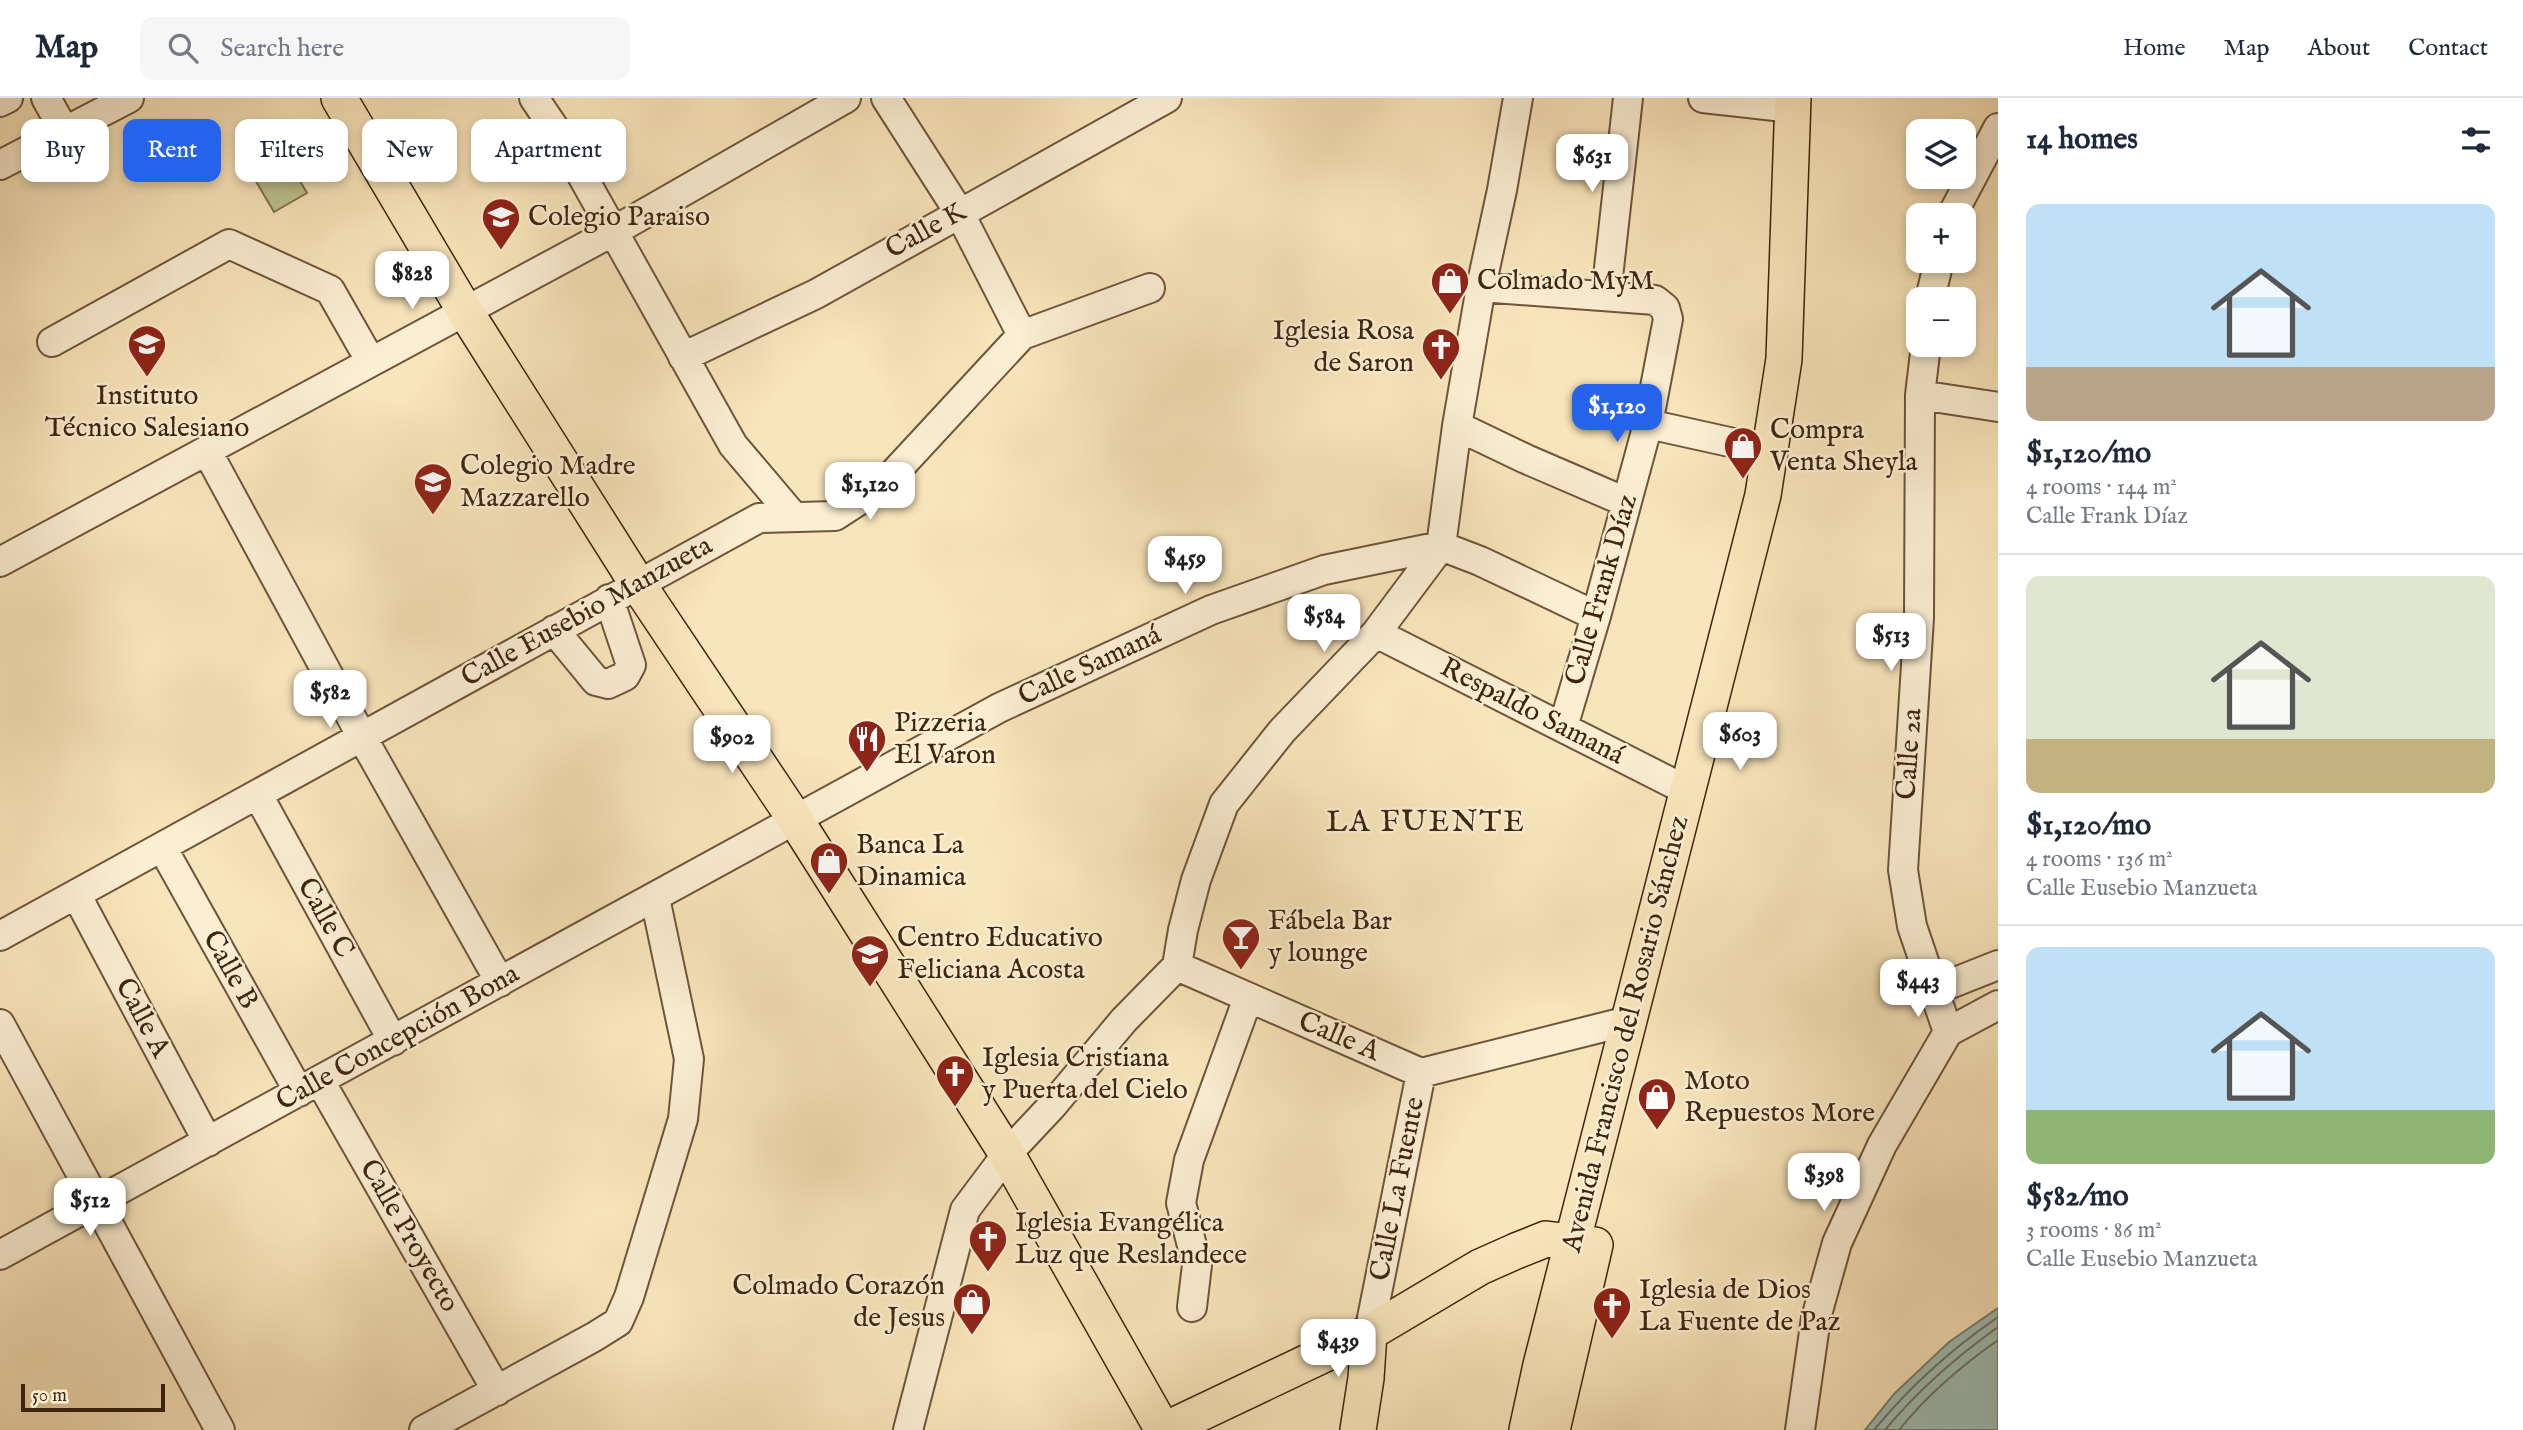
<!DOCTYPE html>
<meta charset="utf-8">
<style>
:root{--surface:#fff;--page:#f6f6f7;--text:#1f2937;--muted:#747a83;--line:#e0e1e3;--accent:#2563eb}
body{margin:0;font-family:"IM FELL English",serif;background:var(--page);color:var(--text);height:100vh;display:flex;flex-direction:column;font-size:26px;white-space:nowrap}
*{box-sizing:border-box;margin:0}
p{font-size:23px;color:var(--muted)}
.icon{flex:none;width:38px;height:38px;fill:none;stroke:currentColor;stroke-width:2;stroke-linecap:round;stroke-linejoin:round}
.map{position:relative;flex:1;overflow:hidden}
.drawer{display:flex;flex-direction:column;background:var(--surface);width:525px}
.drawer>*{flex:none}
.guide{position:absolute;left:21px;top:21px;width:665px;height:63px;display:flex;gap:14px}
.controls{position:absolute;left:1906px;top:21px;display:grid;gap:14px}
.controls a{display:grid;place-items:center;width:70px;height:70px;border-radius:14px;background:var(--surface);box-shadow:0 4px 10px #0003;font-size:35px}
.scale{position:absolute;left:21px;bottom:18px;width:144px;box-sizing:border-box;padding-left:7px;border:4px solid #3f250f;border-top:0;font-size:19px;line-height:24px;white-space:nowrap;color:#3f250f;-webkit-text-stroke:5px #fbeed3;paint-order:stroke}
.price{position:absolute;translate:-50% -60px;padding:0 16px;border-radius:14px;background:#fff;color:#222;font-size:23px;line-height:46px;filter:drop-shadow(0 2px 4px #0008)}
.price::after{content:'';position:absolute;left:50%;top:42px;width:21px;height:16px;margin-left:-10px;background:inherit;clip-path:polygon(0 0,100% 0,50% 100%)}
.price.current{background:var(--accent);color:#fff}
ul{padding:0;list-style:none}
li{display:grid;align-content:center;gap:14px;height:371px;padding:0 28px}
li+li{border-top:2px solid var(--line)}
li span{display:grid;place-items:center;height:217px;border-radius:14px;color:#555}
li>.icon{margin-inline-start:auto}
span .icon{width:126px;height:126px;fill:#fffc;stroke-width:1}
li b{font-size:30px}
h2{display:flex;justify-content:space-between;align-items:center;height:84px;padding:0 28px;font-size:30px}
.chip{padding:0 24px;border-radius:14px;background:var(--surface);box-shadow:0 4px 10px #0003;font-size:24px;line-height:63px}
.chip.current{background:var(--accent);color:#fff}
header{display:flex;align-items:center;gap:42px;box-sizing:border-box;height:98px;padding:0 35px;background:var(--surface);border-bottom:2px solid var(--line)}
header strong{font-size:33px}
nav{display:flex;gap:38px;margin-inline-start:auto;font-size:24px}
.search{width:490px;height:63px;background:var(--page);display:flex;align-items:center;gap:18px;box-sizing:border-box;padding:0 24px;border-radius:14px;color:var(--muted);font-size:26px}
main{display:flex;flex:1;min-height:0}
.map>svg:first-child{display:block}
</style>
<header>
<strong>Map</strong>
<div class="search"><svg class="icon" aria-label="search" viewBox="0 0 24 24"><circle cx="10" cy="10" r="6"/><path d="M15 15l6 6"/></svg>Search here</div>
<nav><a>Home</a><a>Map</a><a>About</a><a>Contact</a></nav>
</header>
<main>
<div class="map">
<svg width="1998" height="1332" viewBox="0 0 1998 1332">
<rect width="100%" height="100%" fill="#f9e5bb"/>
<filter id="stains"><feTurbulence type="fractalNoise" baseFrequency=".00286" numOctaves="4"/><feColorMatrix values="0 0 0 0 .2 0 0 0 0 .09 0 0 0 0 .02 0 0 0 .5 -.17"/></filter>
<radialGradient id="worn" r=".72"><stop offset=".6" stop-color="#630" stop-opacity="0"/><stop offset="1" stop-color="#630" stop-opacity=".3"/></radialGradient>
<path fill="#bec490" stroke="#7e7450" stroke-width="2" d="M270,32L307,95L274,114L237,51Z"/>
<path fill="#9ebeb5" stroke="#788173" stroke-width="2" d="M1998,1210V1332H1865L1894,1296L1949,1244Z"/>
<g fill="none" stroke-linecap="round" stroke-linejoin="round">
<path stroke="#6e7262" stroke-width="2" d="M1874,1332C1911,1287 1950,1252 1998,1219
M1885,1332C1918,1292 1956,1259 1998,1229
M1899,1332C1927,1297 1961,1268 1998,1242"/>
<g stroke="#6e553a" stroke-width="32">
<path id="minor" d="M46,0L65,34
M534,0L561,40L733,347L794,419
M886,0L959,114L1022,237
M1703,0L1793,10
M0,4L8,0
M0,67L129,0
M1952,117L1998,30
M1481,189L1655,202L1665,210L1668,221L1648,326L1596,518L1563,629
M1606,197L1628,0
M1930,201L1939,163
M52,244L229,146L330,192L371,264
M1926,247L1920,297L1919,520L1903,772L1912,828L1948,934
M683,259L816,196L1167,0
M1920,297L1998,309
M1648,326L1770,353
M1457,328L1526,361L1626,404
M207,353L362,639L500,884
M0,464L614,133L846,0
M554,532L596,583L608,586L625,578L631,567L609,501
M1376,535L1688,693
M258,697L393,943
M162,749L299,994
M76,796L208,1044
M0,838L759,420L835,418L883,387L1022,237L1150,190
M1177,868L1421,975L1628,923
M1935,892L1998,867
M0,926L220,1332
M320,983L497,1293
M0,1157L999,610L1211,512L1324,472L1441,448L1480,463L1596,518
M1192,1209L1197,1167L1181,1105L1189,1062L1248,900
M1369,1235L1421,975
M424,1332L594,1239L618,1224L629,1199L683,1021L689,961L655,800
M908,1332L965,1112L1007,1056L1052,1008L1124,922L1177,868L1183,832L1196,782L1224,706L1282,633L1376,535L1441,448L1457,328L1481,189L1502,92L1518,0
M1800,1332L1816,1220L1837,1145L1882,1047L1948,934L1998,907"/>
</g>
<g stroke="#3f250f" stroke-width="38">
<path id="major" d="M339,0L465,213L637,485L795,721L1007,1056L1163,1332
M1165,1332L1369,1235L1480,1169L1516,1153L1546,1141L1595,1147
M1358,1332L1366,1280L1369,1235
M1527,1332L1541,1267L1763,397L1784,261L1793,0
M1552,1332L1594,1151"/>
</g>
<use href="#minor" stroke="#fbeed3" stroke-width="28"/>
<use href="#major" stroke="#f9e5bb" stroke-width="35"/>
</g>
<defs>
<g id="school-pin" transform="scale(2.0125)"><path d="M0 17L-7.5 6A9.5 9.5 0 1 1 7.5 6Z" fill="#8f2418" stroke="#fbeed3"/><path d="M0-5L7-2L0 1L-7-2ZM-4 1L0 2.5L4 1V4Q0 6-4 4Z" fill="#fff"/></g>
<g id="shop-pin" transform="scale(2.0125)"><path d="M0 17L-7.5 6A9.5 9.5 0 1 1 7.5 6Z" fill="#8f2418" stroke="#fbeed3"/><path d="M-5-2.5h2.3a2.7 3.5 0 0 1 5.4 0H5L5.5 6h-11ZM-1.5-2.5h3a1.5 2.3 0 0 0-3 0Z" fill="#fff"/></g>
<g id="church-pin" transform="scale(2.0125)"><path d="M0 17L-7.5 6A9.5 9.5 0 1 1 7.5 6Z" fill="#8f2418" stroke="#fbeed3"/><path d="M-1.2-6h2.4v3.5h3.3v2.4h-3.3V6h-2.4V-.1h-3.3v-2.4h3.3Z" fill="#fff"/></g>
<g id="restaurant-pin" transform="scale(2.0125)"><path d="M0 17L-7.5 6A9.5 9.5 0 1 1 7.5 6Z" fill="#8f2418" stroke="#fbeed3"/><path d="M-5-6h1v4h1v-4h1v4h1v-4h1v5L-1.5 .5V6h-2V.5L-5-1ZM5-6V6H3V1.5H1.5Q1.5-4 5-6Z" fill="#fff"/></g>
<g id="bar-pin" transform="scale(2.0125)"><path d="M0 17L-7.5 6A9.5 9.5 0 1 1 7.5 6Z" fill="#8f2418" stroke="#fbeed3"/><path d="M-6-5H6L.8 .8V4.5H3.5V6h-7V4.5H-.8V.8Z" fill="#fff"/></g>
</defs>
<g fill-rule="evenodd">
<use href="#school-pin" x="501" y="119"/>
<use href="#shop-pin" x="1450" y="183"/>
<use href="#school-pin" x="147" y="246"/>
<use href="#church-pin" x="1441" y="249"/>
<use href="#shop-pin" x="1743" y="348"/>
<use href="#school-pin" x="433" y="384"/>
<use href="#restaurant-pin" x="867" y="641"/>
<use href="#shop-pin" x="829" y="763"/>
<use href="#bar-pin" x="1241" y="839"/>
<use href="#school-pin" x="870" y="856"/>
<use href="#church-pin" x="955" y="976"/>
<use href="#shop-pin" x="1657" y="999"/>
<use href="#church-pin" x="988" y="1141"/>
<use href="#shop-pin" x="972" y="1204"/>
<use href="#church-pin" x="1612" y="1208"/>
</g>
<g text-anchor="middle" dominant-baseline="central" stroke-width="5" stroke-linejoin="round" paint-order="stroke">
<g font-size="28" fill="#3f250f" stroke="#fbeed3" text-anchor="start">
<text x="528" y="119">Colegio Paraiso</text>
<text x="1477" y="183">Colmado MyM</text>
<text x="1414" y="233" text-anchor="end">Iglesia Rosa<tspan x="1414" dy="32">de Saron</tspan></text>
<text x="147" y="298" text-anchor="middle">Instituto<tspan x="147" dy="32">Técnico Salesiano</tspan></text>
<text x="1770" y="332">Compra<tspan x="1770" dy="32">Venta Sheyla</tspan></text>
<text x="460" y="368">Colegio Madre<tspan x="460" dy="32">Mazzarello</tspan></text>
<text x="894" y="625">Pizzeria<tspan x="894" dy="32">El Varon</tspan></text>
<text x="856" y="747">Banca La<tspan x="856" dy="32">Dinamica</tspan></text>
<text x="1268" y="823">Fábela Bar<tspan x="1268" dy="32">y lounge</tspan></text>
<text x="897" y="840">Centro Educativo<tspan x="897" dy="32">Feliciana Acosta</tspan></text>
<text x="982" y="960">Iglesia Cristiana<tspan x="982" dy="32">y Puerta del Cielo</tspan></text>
<text x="1684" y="983">Moto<tspan x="1684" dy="32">Repuestos More</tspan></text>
<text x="1015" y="1125">Iglesia Evangélica<tspan x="1015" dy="32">Luz que Reslandece</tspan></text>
<text x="945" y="1188" text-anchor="end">Colmado Corazón<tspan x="945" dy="32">de Jesus</tspan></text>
<text x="1639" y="1192">Iglesia de Dios<tspan x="1639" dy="32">La Fuente de Paz</tspan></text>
</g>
<g font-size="28" fill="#3f250f" stroke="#fbeed3">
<text transform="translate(926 133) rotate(-29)">Calle K</text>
<text transform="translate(1602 492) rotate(-74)">Calle Frank Díaz</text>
<text transform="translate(587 514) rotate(-29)">Calle Eusebio Manzueta</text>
<text transform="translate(1090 568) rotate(-25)">Calle Samaná</text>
<text transform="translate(1532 614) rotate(27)">Respaldo Samaná</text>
<text transform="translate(1910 656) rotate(-86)">Calle 2a</text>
<text transform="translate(325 820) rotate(61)">Calle C</text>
<text transform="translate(230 872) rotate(61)">Calle B</text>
<text transform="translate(142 920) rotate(62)">Calle A</text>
<text transform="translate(1626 936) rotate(-76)">Avenida Francisco del Rosario Sánchez</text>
<text transform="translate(1339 939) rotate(23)">Calle A</text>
<text transform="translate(398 940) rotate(-29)">Calle Concepción Bona</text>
<text transform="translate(1398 1091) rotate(-79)">Calle La Fuente</text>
<text transform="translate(409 1138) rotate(60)">Calle Proyecto</text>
</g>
<g font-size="30" letter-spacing="2" fill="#3f250f" stroke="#fbeed3">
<text x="1426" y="725">LA FUENTE</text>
</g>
</g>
<rect width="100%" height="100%" filter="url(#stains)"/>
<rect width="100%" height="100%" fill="url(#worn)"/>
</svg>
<div class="controls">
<a><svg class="icon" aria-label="layers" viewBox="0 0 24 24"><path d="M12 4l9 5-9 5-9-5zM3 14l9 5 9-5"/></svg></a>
<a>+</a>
<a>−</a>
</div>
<div class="scale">50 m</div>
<b class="price" style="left:1592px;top:96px">$631</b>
<b class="price" style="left:412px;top:213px">$828</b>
<b class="price current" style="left:1617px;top:346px">$1,120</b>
<b class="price" style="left:870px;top:424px">$1,120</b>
<b class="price" style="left:1185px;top:498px">$459</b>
<b class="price" style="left:1324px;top:556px">$584</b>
<b class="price" style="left:1891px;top:575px">$513</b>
<b class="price" style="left:330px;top:632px">$582</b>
<b class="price" style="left:1740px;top:674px">$603</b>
<b class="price" style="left:732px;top:677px">$902</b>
<b class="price" style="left:1918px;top:921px">$443</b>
<b class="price" style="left:1824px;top:1115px">$398</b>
<b class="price" style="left:90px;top:1140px">$512</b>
<b class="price" style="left:1338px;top:1281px">$439</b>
<div class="guide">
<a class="chip">Buy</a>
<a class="chip current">Rent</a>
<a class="chip">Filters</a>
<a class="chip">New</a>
<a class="chip">Apartment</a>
</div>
</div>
<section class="drawer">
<h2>14 homes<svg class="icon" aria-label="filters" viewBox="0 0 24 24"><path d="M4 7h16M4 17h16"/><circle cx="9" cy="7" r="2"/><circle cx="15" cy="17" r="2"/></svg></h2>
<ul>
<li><span style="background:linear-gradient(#bfe0f5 75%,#b9a48a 0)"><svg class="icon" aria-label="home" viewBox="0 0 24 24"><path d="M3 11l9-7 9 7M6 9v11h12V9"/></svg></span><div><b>$1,120/mo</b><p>4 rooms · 144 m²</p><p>Calle Frank Díaz</p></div></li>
<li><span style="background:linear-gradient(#dfe7d0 75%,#c2b280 0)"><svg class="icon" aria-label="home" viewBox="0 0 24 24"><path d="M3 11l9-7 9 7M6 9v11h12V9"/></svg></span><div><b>$1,120/mo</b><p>4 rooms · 136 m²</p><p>Calle Eusebio Manzueta</p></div></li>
<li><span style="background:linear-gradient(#bfe0f5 75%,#8fb573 0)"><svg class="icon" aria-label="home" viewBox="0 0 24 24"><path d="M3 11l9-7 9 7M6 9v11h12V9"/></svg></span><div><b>$582/mo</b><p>3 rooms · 86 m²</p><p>Calle Eusebio Manzueta</p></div></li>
</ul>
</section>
</main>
